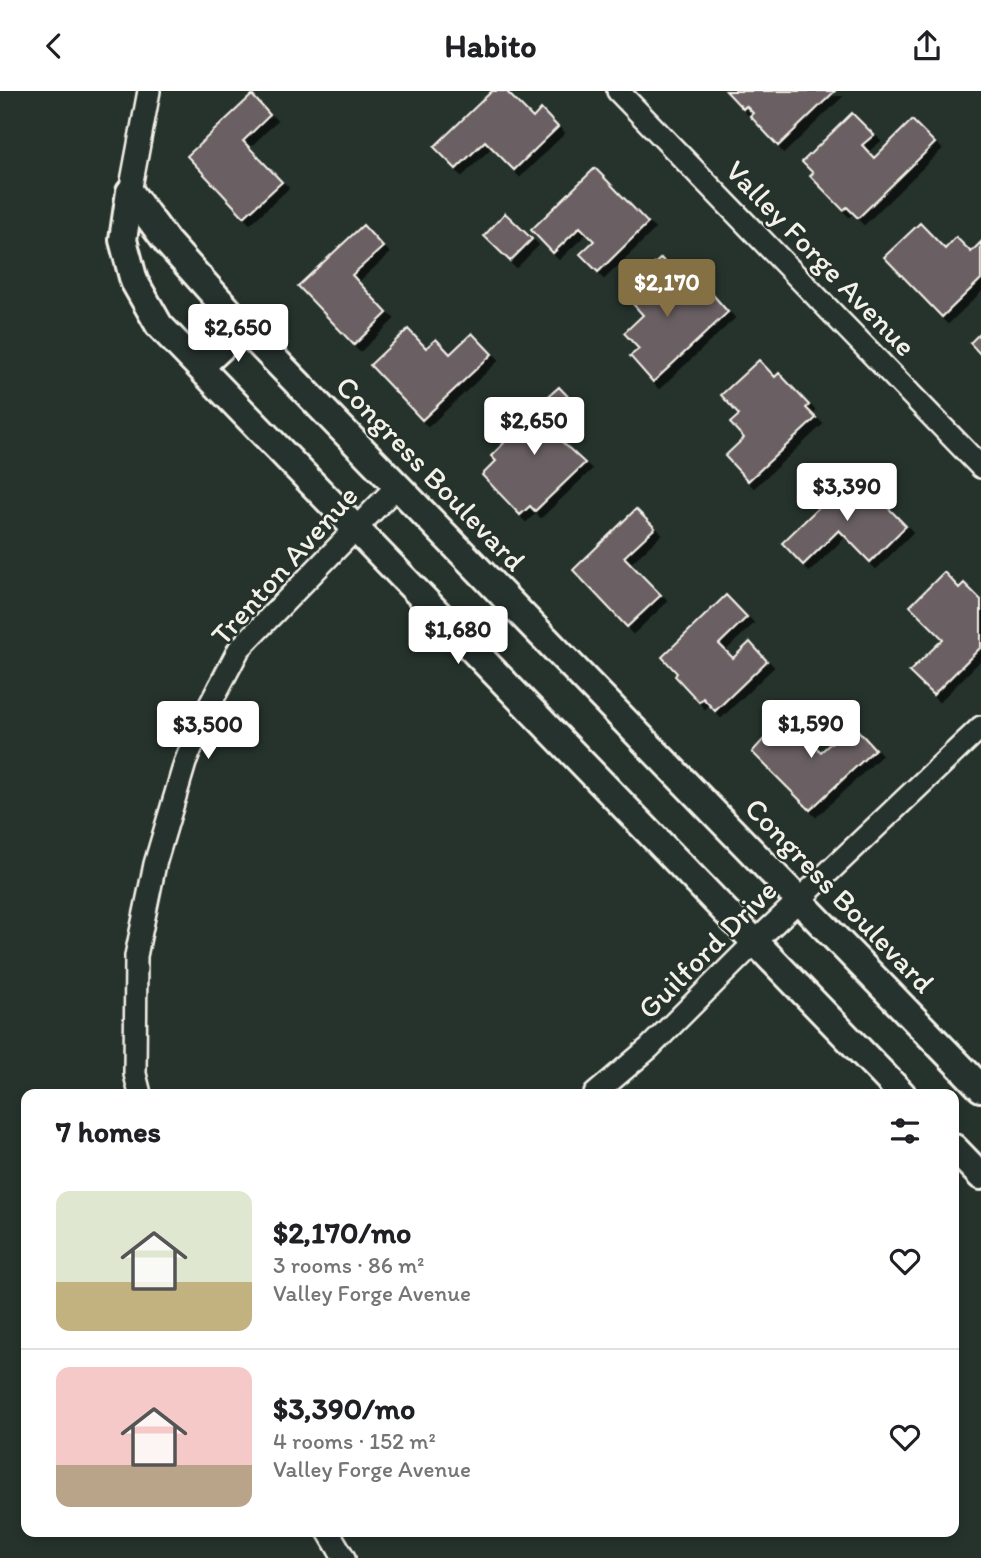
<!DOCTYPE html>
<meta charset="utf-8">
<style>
:root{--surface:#fff;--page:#f6f6f6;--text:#202124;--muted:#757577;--line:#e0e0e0;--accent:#847042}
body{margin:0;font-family:Itim,sans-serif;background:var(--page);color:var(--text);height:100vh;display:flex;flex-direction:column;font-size:26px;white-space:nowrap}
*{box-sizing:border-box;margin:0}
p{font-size:23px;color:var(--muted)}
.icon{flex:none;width:38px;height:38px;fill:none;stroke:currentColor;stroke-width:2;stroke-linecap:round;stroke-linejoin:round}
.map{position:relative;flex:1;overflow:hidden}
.panel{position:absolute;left:21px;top:998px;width:938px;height:448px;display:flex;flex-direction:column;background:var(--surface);border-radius:14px;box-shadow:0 4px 10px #0003}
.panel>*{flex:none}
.price{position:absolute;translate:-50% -60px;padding:0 16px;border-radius:7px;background:#fff;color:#222;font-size:23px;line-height:46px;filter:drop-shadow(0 2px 4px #0008)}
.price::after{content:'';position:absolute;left:50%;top:42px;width:21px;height:16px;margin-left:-10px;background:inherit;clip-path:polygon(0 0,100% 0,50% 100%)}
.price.current{background:var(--accent);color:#fff}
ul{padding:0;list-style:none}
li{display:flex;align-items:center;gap:21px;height:175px;padding:0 35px}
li+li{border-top:2px solid var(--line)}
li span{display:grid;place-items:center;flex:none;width:196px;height:140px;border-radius:14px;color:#555}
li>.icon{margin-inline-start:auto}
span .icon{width:84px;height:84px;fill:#fffc;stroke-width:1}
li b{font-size:30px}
h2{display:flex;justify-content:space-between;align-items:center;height:84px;padding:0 35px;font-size:30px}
header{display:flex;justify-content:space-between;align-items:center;height:91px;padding:0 35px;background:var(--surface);font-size:32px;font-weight:800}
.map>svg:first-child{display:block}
</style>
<header><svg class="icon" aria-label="back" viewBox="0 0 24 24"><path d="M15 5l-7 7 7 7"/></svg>Habito<svg class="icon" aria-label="share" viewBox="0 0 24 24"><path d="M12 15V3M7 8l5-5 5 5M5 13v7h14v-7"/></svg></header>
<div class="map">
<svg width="981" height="1467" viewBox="0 0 981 1467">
<defs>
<filter id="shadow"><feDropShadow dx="6" dy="6" stdDeviation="0" flood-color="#0009"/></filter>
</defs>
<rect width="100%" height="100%" fill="#26332d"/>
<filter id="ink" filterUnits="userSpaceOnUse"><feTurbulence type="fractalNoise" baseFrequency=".0143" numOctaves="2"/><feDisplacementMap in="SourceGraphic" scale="14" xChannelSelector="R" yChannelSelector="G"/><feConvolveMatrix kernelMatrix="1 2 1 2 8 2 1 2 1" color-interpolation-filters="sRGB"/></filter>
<g filter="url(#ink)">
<path fill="#6a6064" stroke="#f4f1e8" stroke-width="2" filter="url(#shadow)" d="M492,0H506L533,27L541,18L558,36L514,79L485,50L456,78L434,56Z
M726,0H835L778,55L750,25L753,22L746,15L743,18Z
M252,4L270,24L243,50L282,91L244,126L187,65Z
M852,22L874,44L862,54L874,67L912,29L935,52L858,127L847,116L843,119L810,85L813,82L802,71Z
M595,77L648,132L598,181L580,163L594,150L580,136L553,162L531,139Z
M505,122L532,148L510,170L484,145Z
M920,132L945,158L956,146L971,161L981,151V188L942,226L884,166Z
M363,134L383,156L352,184L387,222L354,254L298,195Z
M661,167L681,191L675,199L688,213L707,197L728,221L653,291L630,265L639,258L624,242L643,224L623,202Z
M408,238L426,257L436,248L450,263L472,242L492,263L422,329L370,274Z
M981,241V264L970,252Z
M759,269L775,286L779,282L809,314L806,317L816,327L748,390L725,365L744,347L730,332L739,324L721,304Z
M559,296L577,315L549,339L585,372L535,420L530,415L520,424L482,384L496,370L491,365L504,352L500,348Z
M854,382L906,435L870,471L839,439L803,474L782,452Z
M636,418L655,437L624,466L661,504L627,536L573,479Z
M944,481L959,497L964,492L981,509V556L933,604L909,581L943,548L910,515Z
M726,504L747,526L719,553L733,567L750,551L767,570L715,620L703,607L699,611L675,585L677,582L662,566Z
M784,626L821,661L852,633L875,658L810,719L752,661Z"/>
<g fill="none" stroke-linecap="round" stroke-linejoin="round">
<g stroke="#f4f1e8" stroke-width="26">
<path id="minor" d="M618,0L981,376
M130,101L149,0
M140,1003L135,983L136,865L155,773L185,672L205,623L239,558L398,394
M595,1003L649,957L756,850L981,636
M328,1440L344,1467"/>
</g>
<g stroke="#f4f1e8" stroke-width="32">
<path id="tertiary" d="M130,101L167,151L246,239L981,997
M130,101L123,149L134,190L159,234L902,1003
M201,275L243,236
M954,1057L981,1085"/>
</g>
<use href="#minor" stroke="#26332d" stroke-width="21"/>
<use href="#tertiary" stroke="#26332d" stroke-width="26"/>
</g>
</g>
<g text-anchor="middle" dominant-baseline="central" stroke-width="5" stroke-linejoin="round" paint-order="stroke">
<g font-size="30" fill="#f4f1e8" stroke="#26332d">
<text transform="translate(821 167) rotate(46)">Valley Forge Avenue</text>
<text transform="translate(431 382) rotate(46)">Congress Boulevard</text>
<text transform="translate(284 474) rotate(-48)">Trenton Avenue</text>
<text transform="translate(840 804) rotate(46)">Congress Boulevard</text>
<text transform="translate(707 858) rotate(-45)">Guilford Drive</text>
</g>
</g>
</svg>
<b class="price current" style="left:667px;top:228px">$2,170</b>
<b class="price" style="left:238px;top:273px">$2,650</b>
<b class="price" style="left:534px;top:366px">$2,650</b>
<b class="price" style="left:847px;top:432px">$3,390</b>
<b class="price" style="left:458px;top:575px">$1,680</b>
<b class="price" style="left:811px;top:669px">$1,590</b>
<b class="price" style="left:208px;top:670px">$3,500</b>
<section class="panel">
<h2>7 homes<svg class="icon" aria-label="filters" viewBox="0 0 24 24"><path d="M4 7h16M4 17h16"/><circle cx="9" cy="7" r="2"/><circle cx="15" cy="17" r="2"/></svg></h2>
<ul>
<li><span style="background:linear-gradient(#dfe7d0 65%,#c2b280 0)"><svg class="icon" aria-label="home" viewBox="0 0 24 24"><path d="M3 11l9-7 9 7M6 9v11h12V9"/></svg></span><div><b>$2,170/mo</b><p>3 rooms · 86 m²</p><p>Valley Forge Avenue</p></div><svg class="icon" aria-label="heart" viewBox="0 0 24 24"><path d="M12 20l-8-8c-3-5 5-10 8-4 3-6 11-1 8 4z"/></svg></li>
<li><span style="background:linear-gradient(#f6c9c9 70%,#b9a48a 0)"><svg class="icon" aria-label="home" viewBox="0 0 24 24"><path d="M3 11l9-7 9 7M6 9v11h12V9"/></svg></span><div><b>$3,390/mo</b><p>4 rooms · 152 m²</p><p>Valley Forge Avenue</p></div><svg class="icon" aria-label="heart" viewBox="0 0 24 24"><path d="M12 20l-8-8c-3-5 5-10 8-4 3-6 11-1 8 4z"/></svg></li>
</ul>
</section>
</div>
